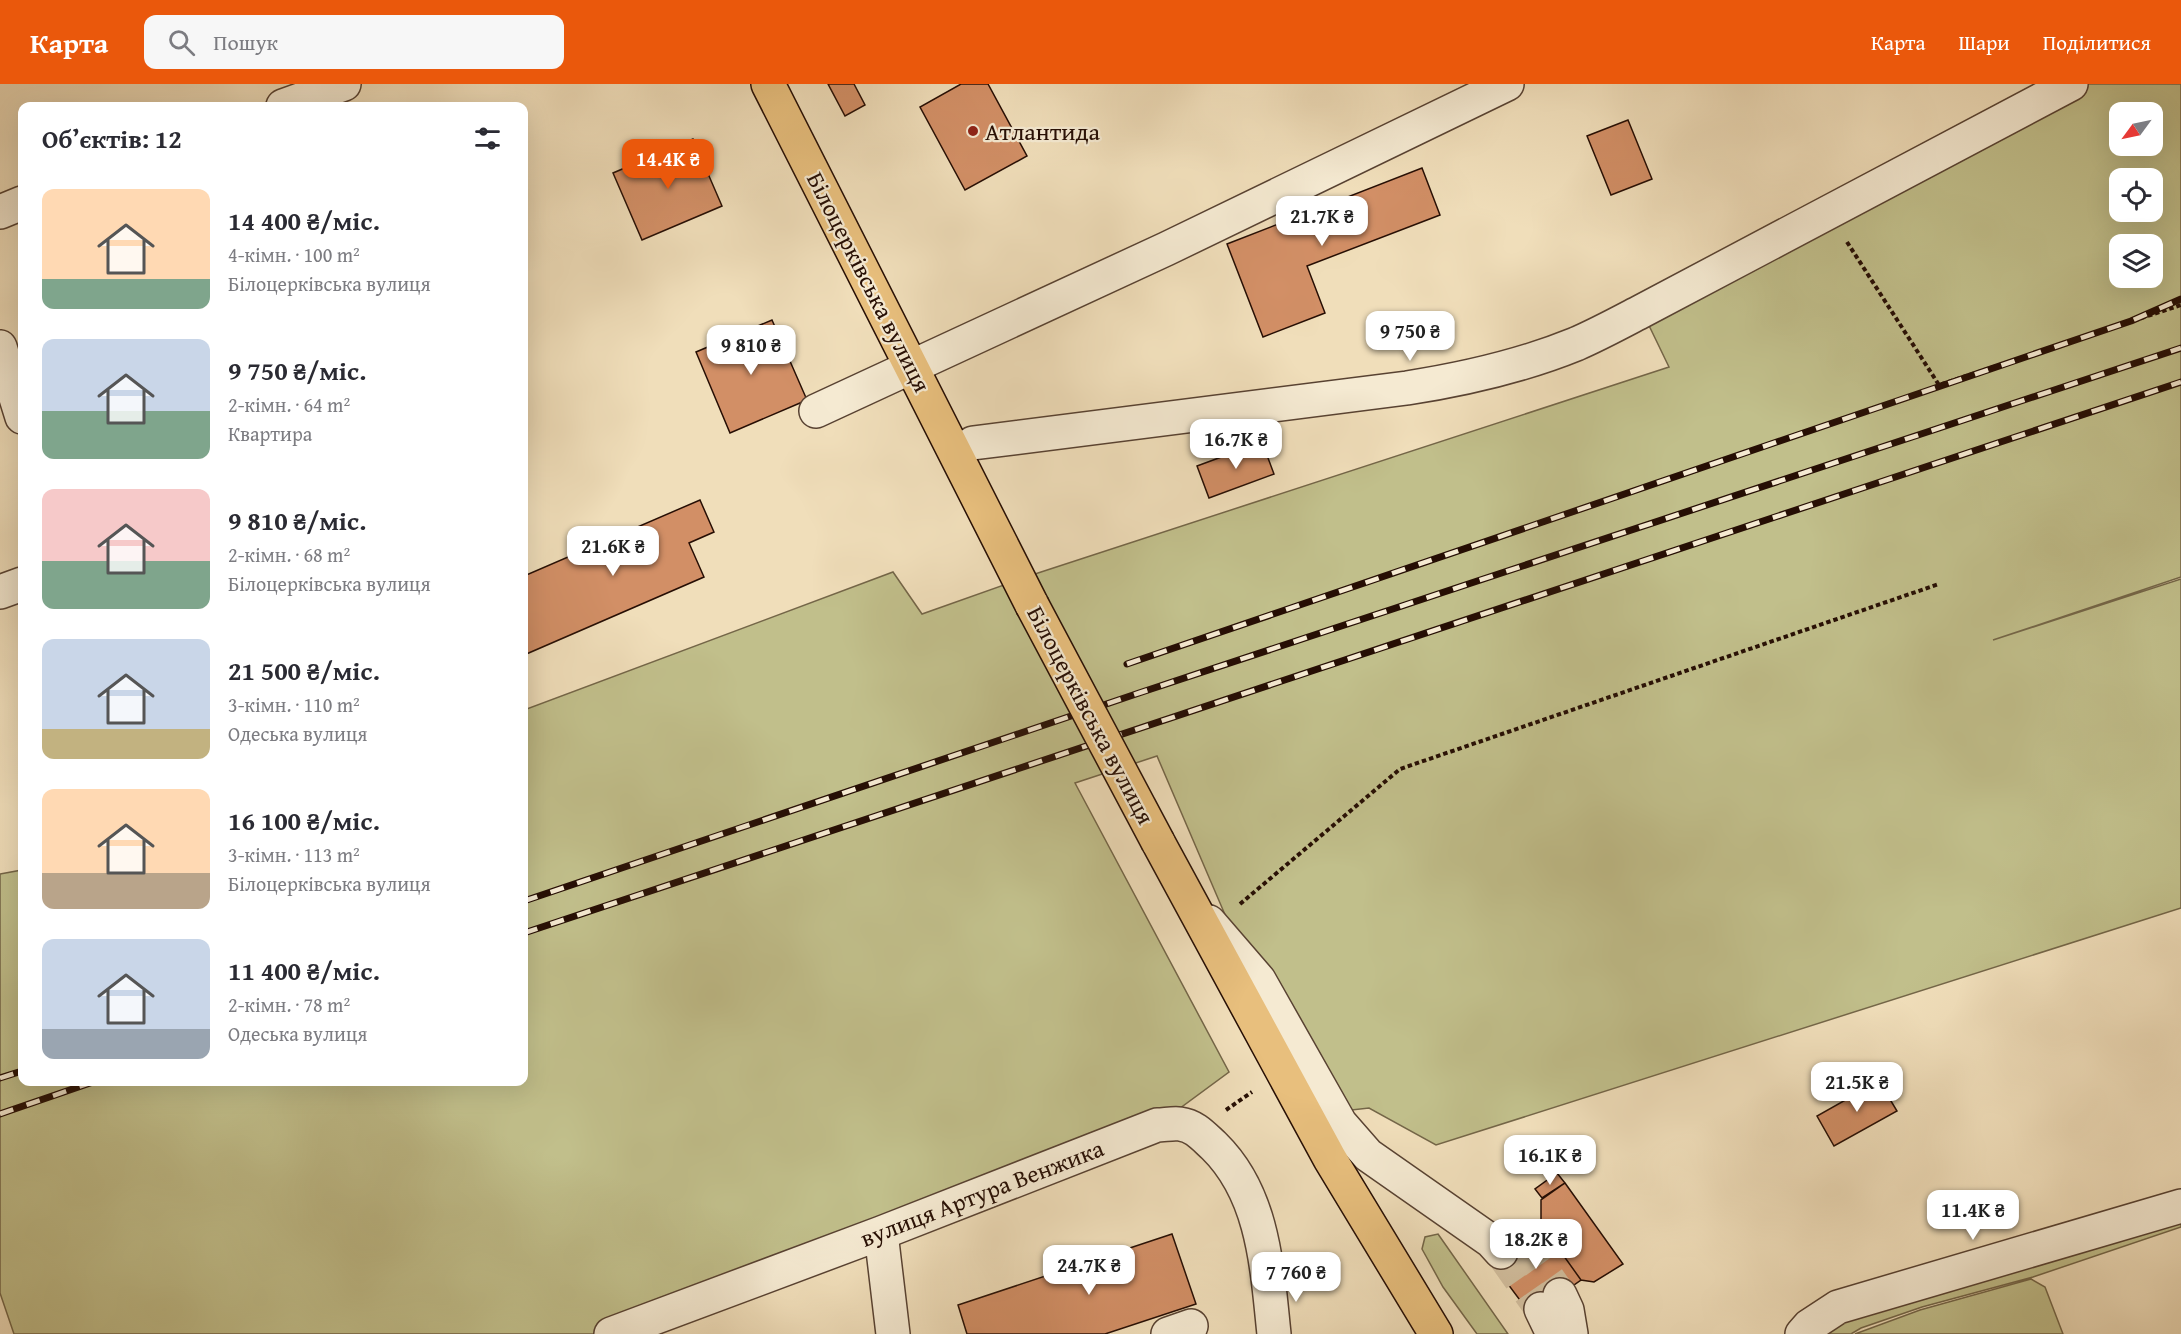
<!DOCTYPE html>
<html lang="uk">
<meta charset="utf-8">
<style>
:root{--surface:#fff;--page:#f7f7f7;--text:#2b2b33;--muted:#7c7c81;--accent:#ea580c}
body{margin:0;font-family:"Gentium Book Plus",serif;background:var(--page);color:var(--text);height:100vh;display:flex;flex-direction:column;font-size:22px;white-space:nowrap}
*{box-sizing:border-box;margin:0}
p{font-size:20px;color:var(--muted)}
.icon{flex:none;width:33px;height:33px;fill:none;stroke:currentColor;stroke-width:2;stroke-linecap:round;stroke-linejoin:round}
.map{position:relative;flex:1;overflow:hidden}
.panel{position:absolute;left:18px;top:18px;width:510px;height:984px;display:flex;flex-direction:column;background:var(--surface);border-radius:12px;box-shadow:0 6px 24px #0002}
.panel>*{flex:none}
.needle{width:39px;rotate:237deg}
.fabs{position:absolute;left:2109px;top:18px;display:grid;gap:12px}
.fabs a{display:grid;place-items:center;width:54px;height:54px;border-radius:12px;background:var(--surface);box-shadow:0 6px 24px #0002;font-size:30px}
.price{position:absolute;translate:-50% -51px;padding:0 14px;border-radius:12px;background:#fff;color:#222;font-size:20px;line-height:39px;filter:drop-shadow(0 2px 3px #0008)}
.price::after{content:'';position:absolute;left:50%;top:36px;width:18px;height:14px;margin-left:-9px;background:inherit;clip-path:polygon(0 0,100% 0,50% 100%)}
.price.selected{background:var(--accent);color:#fff}
ul{padding:0;list-style:none}
li{display:flex;align-items:center;gap:18px;height:150px;padding:0 24px}
li span{display:grid;place-items:center;flex:none;width:168px;height:120px;border-radius:12px;color:#555}
li>.icon{margin-inline-start:auto}
span .icon{width:72px;height:72px;fill:#fffc;stroke-width:1}
li b{font-size:26px}
h2{display:flex;justify-content:space-between;align-items:center;height:72px;padding:0 24px;font-size:26px}
header{display:flex;align-items:center;gap:36px;box-sizing:border-box;height:84px;padding:0 30px;background:var(--accent);color:#fff}
header strong{font-size:28px}
nav{display:flex;gap:33px;margin-inline-start:auto;font-size:21px}
.search{width:420px;height:54px;background:var(--page);display:flex;align-items:center;gap:15px;box-sizing:border-box;padding:0 21px;border-radius:12px;color:var(--muted);font-size:22px}
.map>svg:first-child{display:block}
</style>
<header>
<strong>Карта</strong>
<div class="search"><svg class="icon" aria-label="search" viewBox="0 0 24 24"><circle cx="10" cy="10" r="6"/><path d="M15 15l6 6"/></svg>Пошук</div>
<nav><a>Карта</a><a>Шари</a><a>Поділитися</a></nav>
</header>
<div class="map">
<svg width="2181" height="1250" viewBox="0 0 2181 1250">
<rect width="100%" height="100%" fill="#f0deba"/>
<filter id="stains"><feTurbulence type="fractalNoise" baseFrequency=".00333" numOctaves="4"/><feColorMatrix values="0 0 0 0 .2 0 0 0 0 .09 0 0 0 0 .02 0 0 0 .5 -.17"/></filter>
<radialGradient id="worn" r=".72"><stop offset=".6" stop-color="#630" stop-opacity="0"/><stop offset="1" stop-color="#630" stop-opacity=".3"/></radialGradient>
<path fill="#c1bf8b" stroke="#746648" stroke-width="1.5" fill-rule="evenodd" d="M2038,0H2181V493L1993,556L2181,495V824L1436,1061L1369,1024L1334,1028L1226,833L1157,672L1075,699L1229,988L1157,1041L611,1250H14L0,1209V790L22,786V998H524V626L893,488L922,530L1038,489L1669,283L1642,227ZM2120,28H2152V62H2120ZM2120,94H2152V128H2120ZM2120,160H2152V194H2120Z
M2181,1134V1143L2033,1193L1922,1223L1861,1244L1851,1250H1817L1822,1244Z
M1438,1150L1508,1250H1477L1443,1203L1422,1165L1425,1153Z
M2031,1195L2045,1203L2063,1250H1855L1920,1226Z"/>
<path fill="#d28f66" stroke="#260e04" stroke-width="1.5" d="M828,0H854L865,21L845,32Z
M961,0H988L1027,72L965,106L920,23Z
M1628,36L1652,95L1611,111L1587,52Z
M693,55L722,122L642,156L613,89Z
M1422,84L1440,131L1307,182L1325,229L1263,253L1227,160Z
M772,236L807,316L730,349L696,268Z
M1262,358L1274,390L1209,414L1197,382Z
M700,416L714,448L689,459L704,493L524,571V492Z
M1879,997L1897,1027L1834,1062L1817,1032Z
M1557,1089L1565,1099L1542,1114L1535,1105Z
M1565,1099L1623,1180L1594,1198L1581,1196L1541,1140V1116Z
M1541,1140L1581,1196L1531,1231L1490,1176Z
M1172,1150L1196,1220L1105,1250H967L958,1221Z"/>
<g fill="none" stroke-linecap="round" stroke-linejoin="round">
<path stroke="#d2bf9f" stroke-width="33" stroke-dasharray="33 16" stroke-linecap="butt" d="M1520,1155L1560,1211
M1501,1168L1541,1225"/>
<g stroke="#584232" stroke-width="36">
<path id="minor" d="M283,22L344,0
M0,128L22,119
M0,263L22,333
M816,327L1166,165L1507,0
M973,359L1407,304C1465,295 1522,282 1576,260C1599,250 1621,238 1642,227L2071,0
M0,508L22,500
M1209,838L1259,896L1340,1039L1368,1071L1491,1157L1501,1168
M881,1149L893,1250
M1560,1211L1567,1226L1571,1250
M1541,1225L1553,1250
M611,1250L881,1149L1157,1041C1164,1041 1173,1039 1180,1040C1195,1042 1203,1052 1214,1062C1264,1111 1267,1184 1274,1250
M1168,1250L1191,1242
M1802,1250L1809,1242L1838,1223L2181,1122"/>
</g>
<g stroke="#260e04" stroke-width="36">
<path id="major" d="M768,0L1032,521
M1158,758L1330,1075L1436,1250"/>
</g>
<path stroke="#260e04" stroke-width="4" stroke-dasharray="4.5 3" stroke-linecap="butt" d="M1847,158L1939,301L2181,221
M1240,820L1400,685L1939,500
M1226,1026L1252,1008"/>
<use href="#minor" stroke="#f5ead2" stroke-width="33"/>
<use href="#major" stroke="#e8bf7d" stroke-width="33"/>
<g stroke="#260e04" stroke-width="7">
<path id="rail" d="M1127,580L2131,237L2181,215
M524,817L1139,609L2181,264
M524,849L2181,298
M0,994L22,987
M0,1030L93,998"/>
</g>
<use href="#rail" stroke="#f5ead2" stroke-width="4.5" stroke-dasharray="14" stroke-linecap="butt"/>
<g stroke="#260e04" stroke-width="36" stroke-linecap="butt">
<path id="major-bridge" d="M1032,521L1158,758"/>
</g>
<use href="#major-bridge" stroke="#e8bf7d" stroke-width="33"/>
</g>
<circle fill="#8f2418" stroke="#f5ead2" stroke-width="2" cx="973" cy="47" r="6"/>
<g text-anchor="middle" dominant-baseline="central" stroke-width="4.5" stroke-linejoin="round" paint-order="stroke">
<g font-size="24" fill="#260e04" stroke="#f5ead2" text-anchor="start">
<text x="985" y="47">Атлантида</text>
</g>
<g font-size="24" fill="#260e04" stroke="#f5ead2">
<text transform="translate(869 198) rotate(63)">Білоцерківська вулиця</text>
<text transform="translate(1091 631) rotate(62)">Білоцерківська вулиця</text>
<text transform="translate(982 1109) rotate(-21)">вулиця Артура Венжика</text>
</g>
</g>
<rect width="100%" height="100%" filter="url(#stains)"/>
<rect width="100%" height="100%" fill="url(#worn)"/>
</svg>
<div class="fabs">
<a><svg class="needle" viewBox="-14 -14 28 28"><path d="M0-13l5 13h-10z" fill="#e53935"/><path d="M0 13l5-13h-10z" fill="#7c7c81"/></svg></a>
<a><svg class="icon" aria-label="locate" viewBox="0 0 24 24"><circle cx="12" cy="12" r="6"/><path d="M12 2v4M12 18v4M2 12h4M18 12h4"/></svg></a>
<a><svg class="icon" aria-label="layers" viewBox="0 0 24 24"><path d="M12 4l9 5-9 5-9-5zM3 14l9 5 9-5"/></svg></a>
</div>
<b class="price selected" style="left:668px;top:106px">14.4K ₴</b>
<b class="price" style="left:1322px;top:163px">21.7K ₴</b>
<b class="price" style="left:1410px;top:278px">9 750 ₴</b>
<b class="price" style="left:751px;top:292px">9 810 ₴</b>
<b class="price" style="left:1236px;top:386px">16.7K ₴</b>
<b class="price" style="left:613px;top:493px">21.6K ₴</b>
<b class="price" style="left:1857px;top:1029px">21.5K ₴</b>
<b class="price" style="left:1550px;top:1102px">16.1K ₴</b>
<b class="price" style="left:1973px;top:1157px">11.4K ₴</b>
<b class="price" style="left:1536px;top:1186px">18.2K ₴</b>
<b class="price" style="left:1089px;top:1212px">24.7K ₴</b>
<b class="price" style="left:1296px;top:1219px">7 760 ₴</b>
<section class="panel">
<h2>Об’єктів: 12<svg class="icon" aria-label="filters" viewBox="0 0 24 24"><path d="M4 7h16M4 17h16"/><circle cx="9" cy="7" r="2"/><circle cx="15" cy="17" r="2"/></svg></h2>
<ul>
<li><span style="background:linear-gradient(#ffd9b3 75%,#7fa58c 0)"><svg class="icon" aria-label="home" viewBox="0 0 24 24"><path d="M3 11l9-7 9 7M6 9v11h12V9"/></svg></span><div><b>14 400 ₴/міс.</b><p>4-кімн. · 100 m²</p><p>Білоцерківська вулиця</p></div></li>
<li><span style="background:linear-gradient(#c9d6e8 60%,#7fa58c 0)"><svg class="icon" aria-label="home" viewBox="0 0 24 24"><path d="M3 11l9-7 9 7M6 9v11h12V9"/></svg></span><div><b>9 750 ₴/міс.</b><p>2-кімн. · 64 m²</p><p>Квартира</p></div></li>
<li><span style="background:linear-gradient(#f6c9c9 60%,#7fa58c 0)"><svg class="icon" aria-label="home" viewBox="0 0 24 24"><path d="M3 11l9-7 9 7M6 9v11h12V9"/></svg></span><div><b>9 810 ₴/міс.</b><p>2-кімн. · 68 m²</p><p>Білоцерківська вулиця</p></div></li>
<li><span style="background:linear-gradient(#c9d6e8 75%,#c2b280 0)"><svg class="icon" aria-label="home" viewBox="0 0 24 24"><path d="M3 11l9-7 9 7M6 9v11h12V9"/></svg></span><div><b>21 500 ₴/міс.</b><p>3-кімн. · 110 m²</p><p>Одеська вулиця</p></div></li>
<li><span style="background:linear-gradient(#ffd9b3 70%,#b9a48a 0)"><svg class="icon" aria-label="home" viewBox="0 0 24 24"><path d="M3 11l9-7 9 7M6 9v11h12V9"/></svg></span><div><b>16 100 ₴/міс.</b><p>3-кімн. · 113 m²</p><p>Білоцерківська вулиця</p></div></li>
<li><span style="background:linear-gradient(#c9d6e8 75%,#9aa5b1 0)"><svg class="icon" aria-label="home" viewBox="0 0 24 24"><path d="M3 11l9-7 9 7M6 9v11h12V9"/></svg></span><div><b>11 400 ₴/міс.</b><p>2-кімн. · 78 m²</p><p>Одеська вулиця</p></div></li>
</ul>
</section>
</div>
